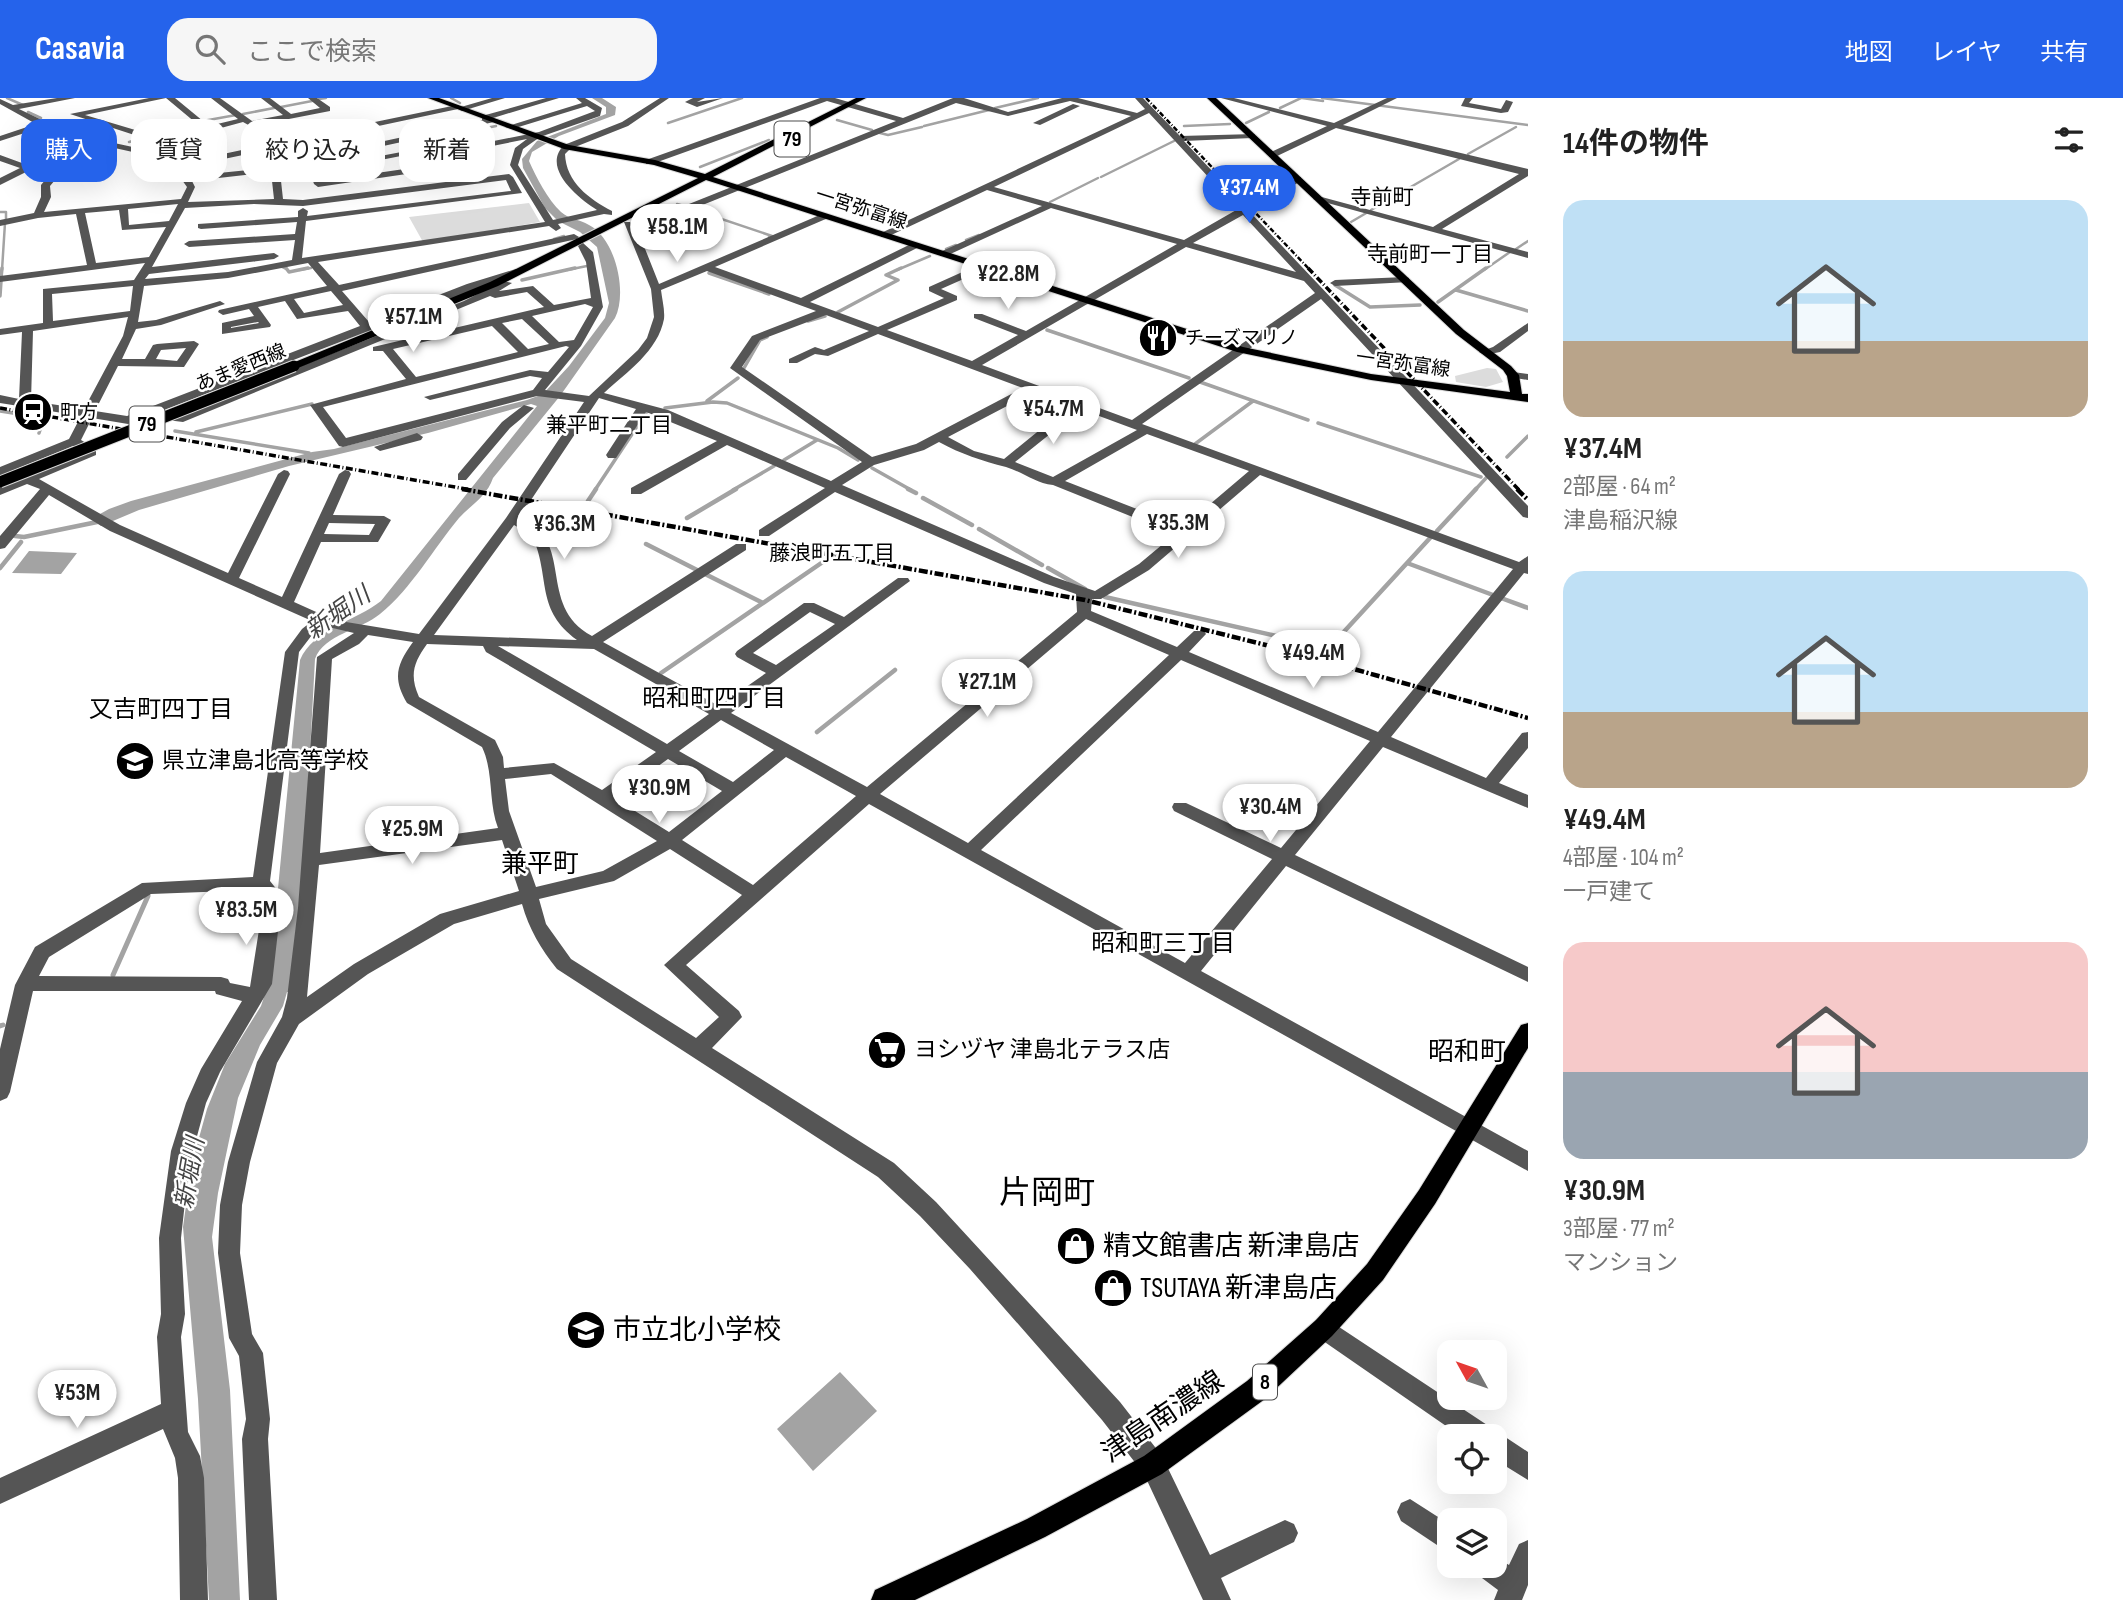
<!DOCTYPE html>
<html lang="ja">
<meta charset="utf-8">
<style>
:root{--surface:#fff;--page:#f6f6f6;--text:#222;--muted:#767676;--accent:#2563eb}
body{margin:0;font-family:"Sofia Sans Condensed","Noto Sans JP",sans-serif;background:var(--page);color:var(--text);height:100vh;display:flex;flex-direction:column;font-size:26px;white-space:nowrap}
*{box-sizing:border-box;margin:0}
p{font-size:23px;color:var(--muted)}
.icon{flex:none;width:38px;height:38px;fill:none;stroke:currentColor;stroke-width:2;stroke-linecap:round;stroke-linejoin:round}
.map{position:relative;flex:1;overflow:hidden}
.sheet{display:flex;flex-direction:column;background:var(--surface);width:595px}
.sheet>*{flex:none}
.guide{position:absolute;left:21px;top:21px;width:665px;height:63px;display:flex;gap:14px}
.needle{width:46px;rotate:310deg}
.controls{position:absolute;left:1437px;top:1242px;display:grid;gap:14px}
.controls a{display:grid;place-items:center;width:70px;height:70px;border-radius:14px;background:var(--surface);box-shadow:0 7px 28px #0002;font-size:35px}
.price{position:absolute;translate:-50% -60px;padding:0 16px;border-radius:24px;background:#fff;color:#222;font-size:23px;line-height:46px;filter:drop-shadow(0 2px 4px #0008)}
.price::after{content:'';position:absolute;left:50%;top:42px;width:21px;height:16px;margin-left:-10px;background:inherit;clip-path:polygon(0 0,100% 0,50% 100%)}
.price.active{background:var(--accent);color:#fff}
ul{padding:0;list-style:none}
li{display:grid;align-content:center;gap:14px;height:371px;padding:0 35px}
li span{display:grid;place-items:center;height:217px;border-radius:21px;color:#555}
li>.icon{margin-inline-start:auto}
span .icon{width:126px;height:126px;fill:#fffc;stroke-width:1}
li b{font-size:30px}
h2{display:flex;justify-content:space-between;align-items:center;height:84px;padding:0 35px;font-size:30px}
.chip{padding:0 24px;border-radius:21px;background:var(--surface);box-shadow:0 7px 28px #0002;font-size:24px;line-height:63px}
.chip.active{background:var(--accent);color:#fff}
header{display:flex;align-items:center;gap:42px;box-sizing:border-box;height:98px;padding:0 35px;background:var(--accent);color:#fff}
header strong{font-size:33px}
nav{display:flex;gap:38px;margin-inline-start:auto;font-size:24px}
.search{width:490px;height:63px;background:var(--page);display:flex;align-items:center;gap:18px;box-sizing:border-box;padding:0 24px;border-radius:21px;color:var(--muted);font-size:26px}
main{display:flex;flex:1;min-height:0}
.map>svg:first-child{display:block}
</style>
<header>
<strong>Casavia</strong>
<div class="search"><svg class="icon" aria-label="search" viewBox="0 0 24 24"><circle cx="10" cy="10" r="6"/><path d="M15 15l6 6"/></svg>ここで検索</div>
<nav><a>地図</a><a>レイヤ</a><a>共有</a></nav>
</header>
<main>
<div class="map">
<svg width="1528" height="1502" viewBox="0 0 1528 1502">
<rect width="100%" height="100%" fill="#fff"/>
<path fill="#dcdcdc" d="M529,105L540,124L423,144L409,119Z
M1487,270L1496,271L1503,284L1486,289L1456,284L1455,278Z"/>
<path fill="#a3a3a3" d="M592,0H602L616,9L615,17L559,38L532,54L529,63C536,79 548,102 561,114C570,122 579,121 589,127C615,140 628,194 615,220L560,298L493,380C487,398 472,406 459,420C433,451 412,490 380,516C361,532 324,536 315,561L306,729L291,894H287L283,908L260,947L238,1000L218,1095L212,1139L230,1292L240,1502H209L198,1301L183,1129L192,1065L207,1011L225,966L261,908L269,884L300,562C313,531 356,523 381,503L537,308L531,306L428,335L289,368L139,412L101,428L91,421L109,411L131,403L312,354L334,351L527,302L543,296L569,268L605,220L609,205L597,149L580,134L558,123L545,110L523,70L522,61L537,43L606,16V9Z
M29,453L77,455L61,476L12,475Z
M840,1274L877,1313L813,1373L777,1331Z"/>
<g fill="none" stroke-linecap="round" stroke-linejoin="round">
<path stroke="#a3a3a3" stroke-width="2.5" d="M7,0L23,7
M451,0L460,5
M1302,0L1323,3
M1322,0L1528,27
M319,1L326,0
M281,9L312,3
M995,10L1038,0
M1280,10L1301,0
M28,14L41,20
M243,16L274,10
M837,22L872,32
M203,23L236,17
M668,25L742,0
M1246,25L1269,14
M924,28L989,12
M1184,28L1230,26
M876,34L888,37L922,29
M151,38L196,25
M129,44L144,40
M409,46L496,28
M1468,56L1516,29
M700,69L769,42
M1101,79L1174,43
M1050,104L1098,80
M677,106L684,108
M689,110L772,138L769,139
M1371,112L1459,61
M0,114H6V122
M1351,124L1368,114
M554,141L564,138
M966,142L979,137
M946,151L956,147
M1516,151L1528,143
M280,168L288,172
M2,172L5,125
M299,172L311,170
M567,172L587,168
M897,172L930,158
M1484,172L1510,154"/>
<path stroke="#a3a3a3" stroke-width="3.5" d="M286,170L289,174L308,170
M709,175L769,196
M1,180L2,170
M522,182L575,170
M1335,187L1370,209L1420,207
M1456,192L1528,213
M0,198L1,183
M1438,204L1486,170
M838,214L898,182L886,177L901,170
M808,223L825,218
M1047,232L1189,280
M744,270L760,242L767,239
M1200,284L1308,322
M707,303L738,280
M665,310L713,304L727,305L838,350L858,362
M0,313L44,320L39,335
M1318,325L1481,379
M175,333L309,355
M196,334L312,306
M1195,346L1253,303
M1507,359L1528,338
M784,362L817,342
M872,370L911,392
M595,392L646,315
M733,392L774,368
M1475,392L1487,379"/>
<path stroke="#a3a3a3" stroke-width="4.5" d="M908,391L916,395
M923,400L972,427
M588,403L596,391
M687,420L736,391
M979,431L1042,467
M1437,433L1476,391
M15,438L24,439L102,423
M646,446L697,472
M1407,465L1493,497
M0,470L21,444
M1048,470L1085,491
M705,476L763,505
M1105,499L1329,550L1430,440
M1501,500L1528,510
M661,575L833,457
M817,634L895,572"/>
<path stroke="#a3a3a3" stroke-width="5" d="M113,877L148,798
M0,928L3,927"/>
<g stroke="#dbdbdb" stroke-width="2">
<path id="major" d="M428,0H439L569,47L655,62L705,76L856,0H866L713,79L1243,249L1371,276L1510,294L1507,278L1503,272L1456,236L1207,0H1216L1464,232L1511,268L1519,277L1522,296H1528V304L1371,282L1237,254L706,82L498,188L298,270H290V266L490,184L698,80L654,67L564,51Z
M1528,925V950L1435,1106L1383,1182L1332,1238L1265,1301L1162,1376L1045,1439L915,1502H871L875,1492L1027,1421L1144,1358L1247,1283L1316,1222L1367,1166L1419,1092L1521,927Z"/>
</g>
<path fill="#555" fill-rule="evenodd" d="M57,0H75L19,11L44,23L53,22L50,27L77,37L142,51L176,66L279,44L243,24L162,46L70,16L149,0H166L85,17L162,40L202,30L166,0H175L209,28L238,21L211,0H220L252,23L283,17L261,0H270L291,16L320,10L308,0H317L330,9V13L258,27L288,42L457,7L461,9L492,0H505L462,13L458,11L294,46L310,59L482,22V18L546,0H559L493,20L494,24L314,63L317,70L412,52L416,55L320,74L322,83L418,69L413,59L539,34L595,13L587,8L512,31L505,29L582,5L576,0H585L602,10L600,18L540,39L523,51L518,67L553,122L597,112C578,100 541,70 564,47L622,24L660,0H669L628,28L570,51L565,56C566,84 589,101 612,113V117L604,116L558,126L561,130L556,133L549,128L318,164L339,187L574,136L579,139L577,141L342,193L369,224L467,186L516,171L521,174L164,312L178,317L464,203L503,183L512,185L499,193L533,188L554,207L591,200L586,164L578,148L583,145L593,154L603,209L581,248L545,292L589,298L638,252L647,240L654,219L651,191L624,124H630L634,128L896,23L827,3L652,66H646V62L820,0H835L903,20L953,0H964L1008,14L1062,0H1078L1137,15L1145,11L1135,0H1143L1180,38L1255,36L1252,40L1184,43L1245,108L1295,79H1301V83L1249,113L1528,408V420L1523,419L1321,201L1142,326L1519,464L1528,458V476L1524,475L1391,639L1486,680L1522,635L1528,634V650L1499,685L1528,697V710L1383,649L1295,757L1528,869V884L1286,768L1201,873L1528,1053V1073L869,706L686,867L739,913L742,919L712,950L894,1065L936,1104L1120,1304L1162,1358L1210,1457L1285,1422L1294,1426L1298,1435L1294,1444L1221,1480L1231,1502H1203L1144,1376L1102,1322L970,1171L920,1118L878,1079L557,871C541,851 529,831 522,806L454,826L368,876L299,926L277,965L250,1064L242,1107L240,1155L252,1236L263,1255L270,1321L268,1341L277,1502H249L242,1341L246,1321L239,1258L229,1240L218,1155L220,1107L228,1064L257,964L282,919L287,900L298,810L317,559L354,535L324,528L312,537L299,554L270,783L282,798L272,886L220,974L206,1005L193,1053L185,1104L181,1140L185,1216L181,1239L188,1334L200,1358L204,1380L208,1502H180L178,1380L175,1360L163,1331L0,1406V1380L161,1306L157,1239L161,1216L159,1140L171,1053L186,1005L201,971L242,903L216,896L215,893H33L10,994L7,1000L0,1003V951L15,887L35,849L142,785L253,779L285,554L302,531L312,523L110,433L49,397L5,450L0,451V438L40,391L27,386L0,397V388L14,383L0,379V369L69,341L81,318L0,305V297L19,301L22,234L0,237V231L43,225V191L134,182L145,165L0,184V178L87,167L76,116L38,120L0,128V122L34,115L41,99V87L46,81L28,73L0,87V80L20,70L0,63V57L52,76L55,82L50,88L51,99L44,114L181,101L187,89C166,55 125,53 90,45C73,42 58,36 43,29L0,43V38L36,26L0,6V1L13,7ZM1070,3L1131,18L881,135V139H887L987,92L1042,108L940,154V158H946L1051,110L1177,146L1026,233L982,216H974V220L1018,237L972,263L887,232L957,202V198L941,191L986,171V167H978L929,189V193L944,200L878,229L810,204L919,149V145H913L801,200L715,169L828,120V116H822L659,186L638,133L956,5L1008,18ZM1149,15L1238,111L1184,142L994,89ZM527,41L515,50L510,67L545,124L302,160L306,123L522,95L513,79L509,76L303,102L283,101L280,74L309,71L314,86L318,89L420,74L427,70L422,62ZM285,48L307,66L189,78L181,70ZM271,74L274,101L188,104L195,89L192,83ZM506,82L511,93L307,118L308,113L303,110L298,113V119L198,126V130L201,131L297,124L295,136L189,143L184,146L189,149L295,142L292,162L228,174L145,181L149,176L274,161L279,158L274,155L152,169L185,110L254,106L303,108ZM178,106L169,123L129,127L128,111ZM119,112L122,132L166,129L149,159L96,165L85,115ZM1243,117L1296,174L1193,145ZM1186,149L1304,183L1315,195L1132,322L982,267ZM308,165L327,188L219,212L218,214L223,217L249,211L254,218L222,225V236L270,229L271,227L258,209L285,203L297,221L348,213L360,228L127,318L95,313L118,268L184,269L199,246L194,243L157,246L153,247L145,261H122L136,231L161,227L225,206L220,203L156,222L138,224L144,188L228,180ZM707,173L816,213L752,238L730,270L862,364L831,383L668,312L604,295C627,274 658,253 664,221C665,212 662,201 661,192ZM133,188L130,213L53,223L52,196ZM331,193L343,207L304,215L294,201ZM527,194L544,209L373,249V253H383L406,281L310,307L339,348L343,349L537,298L584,304L506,420L419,536L334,522L294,504L321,444H378L391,422L384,418L333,417L351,376L349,373L345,372L339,376L282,499L239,480L290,376L288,373L284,372L278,376L228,475L120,427L39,381L96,357V351L81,342L92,320L128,326L154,316L159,321L183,324L490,198L495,200ZM585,206L593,209L574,242L559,244L532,218ZM826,217L869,233L824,252L815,249L789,261V265H797L815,256L828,258L878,236L1023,290L916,346L872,359L742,269L760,242ZM128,219L123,238L84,311L31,303L33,233ZM522,221L549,246L528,251L502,225ZM258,224L259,225L231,230V229ZM492,228L518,254L416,279L393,251ZM566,248L569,249L548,274L530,272L424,299L430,302L530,278L542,280L533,292L346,340L323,309ZM186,250L177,263L156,261L161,252ZM1034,294L1080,311L1047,326L1004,361L974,353L948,339ZM599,300L636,311L606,357L608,360H616L646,314L717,343L631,390V396H641L727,347L825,390L759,432V438H769L835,394L1044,485L1076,496L1077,514L867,689L731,615L910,483L908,480H898L844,519L814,505H804L737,553L735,556L737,559L766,575L719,608L603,544L746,452V446H736L592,538C535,507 577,441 519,420ZM1091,315L1137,332L1053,379L1015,364L1055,332ZM1147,336L1249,373L1183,429L1065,383ZM939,344C961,356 982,363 1006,369C1023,374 1035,385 1053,387L1175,436L1139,466L1095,493L1054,479L842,387L874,367L924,352ZM73,348L83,354L25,378L9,374ZM1260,377L1513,471L1378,634L1189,554L1206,536L1204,533H1194L1177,549L1091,513L1092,501H1101L1149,472ZM329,425L375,426L369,437L324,436ZM514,427L530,436L534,442C550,482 536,512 577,542L434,537ZM810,514L835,526L776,567L753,555ZM1086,521L1169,557L968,745L880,696ZM368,537L413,544C397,566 392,580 407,605L482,649C494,674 488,704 498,730L320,755L332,561L359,546ZM427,546L483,548L486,554L656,654L602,692L554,665L504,670L503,659L495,642L419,599C409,577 414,564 427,546ZM498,548L594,551L709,616L667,646ZM1181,562L1370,643L1281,750L1186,705H1174L1172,709L1174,713L1272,761L1185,865L981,752ZM721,622L774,652L733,684L679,653ZM786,659L856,698L753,787L682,742ZM668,661L722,693L669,734L614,700ZM551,676L657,743L603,773L536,789L509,713L505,681ZM502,742L519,793L440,816L354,866L307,899L319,767ZM670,751L742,797L664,867L719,919L696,940L571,861L546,826L539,801L614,783ZM257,792L264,800L250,889L230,885L228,881L221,879L39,878L49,859L151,796Z
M693,0H705L697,4L723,0L697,9L685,4Z
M1221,0H1234L1334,25L1387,0H1397L1343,27L1528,71V78L1442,131L1528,154V160L1313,101L1318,98L1433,129L1519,76L1336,30L1275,59H1269V55L1327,28Z
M1465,0H1473L1469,5L1501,11L1506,2L1513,4L1508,14L1501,15L1461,8Z
M1073,6L1080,8L1040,27L1033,25Z
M1405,179L1409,180V184L1335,188L1330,185L1335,182Z
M1528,225V233L1500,254L1485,257L1479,254L1493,249Z
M1513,274L1528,276V282L1509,279V275Z
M524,307L534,310L510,330L466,382H458V376L502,324Z
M417,335L423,339L421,342L380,353L374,349Z
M1324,1219L1528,1354V1382L1494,1361V1339H1462L1316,1238L1312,1230L1316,1222Z
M1410,1401L1449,1426V1455L1401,1423L1397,1414L1401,1405Z
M1528,1442V1487L1522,1502H1494L1498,1492L1478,1477L1474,1468H1494V1458L1509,1467L1519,1446Z"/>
<use href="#major" fill="#000" fill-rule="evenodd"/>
<path stroke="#000" stroke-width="2.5" stroke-dasharray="5 2 1 2" stroke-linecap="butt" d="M1146,0L1310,172"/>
<path stroke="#000" stroke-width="3.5" stroke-dasharray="7 2.5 1 2.5" stroke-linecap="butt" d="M1308,170L1519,392
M0,310L472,392"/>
<path stroke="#000" stroke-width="4.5" stroke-dasharray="9 2.5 2 2.5" stroke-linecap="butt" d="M462,391L1085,502L1286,552L1528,620
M1517,391L1528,402"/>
<g stroke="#dbdbdb" stroke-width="13" stroke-linecap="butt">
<path id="major-bridge" d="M0,384L294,268"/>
</g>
<use href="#major-bridge" stroke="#000" stroke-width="11"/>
</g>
<defs>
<g id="restaurant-disc" transform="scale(2.0125)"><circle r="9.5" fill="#000" stroke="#fff"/><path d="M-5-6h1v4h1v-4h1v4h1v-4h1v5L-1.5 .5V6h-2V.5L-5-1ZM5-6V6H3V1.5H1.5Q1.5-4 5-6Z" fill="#fff"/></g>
<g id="station-disc" transform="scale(2.0125)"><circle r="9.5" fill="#000" stroke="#fff"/><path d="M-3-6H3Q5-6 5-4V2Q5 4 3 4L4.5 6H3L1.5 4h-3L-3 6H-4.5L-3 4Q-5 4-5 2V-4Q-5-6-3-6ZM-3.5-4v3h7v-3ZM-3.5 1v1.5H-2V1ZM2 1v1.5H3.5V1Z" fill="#fff"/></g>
<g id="school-disc" transform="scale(2.0125)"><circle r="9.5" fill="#000" stroke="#fff"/><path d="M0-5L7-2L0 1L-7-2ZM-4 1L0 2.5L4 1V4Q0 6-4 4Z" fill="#fff"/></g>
<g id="supermarket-disc" transform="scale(2.0125)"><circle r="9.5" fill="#000" stroke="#fff"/><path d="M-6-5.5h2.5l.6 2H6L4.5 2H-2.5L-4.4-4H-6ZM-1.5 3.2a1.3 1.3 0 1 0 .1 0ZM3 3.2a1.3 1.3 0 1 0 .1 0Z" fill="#fff"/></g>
<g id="shop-disc" transform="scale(2.0125)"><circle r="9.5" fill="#000" stroke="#fff"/><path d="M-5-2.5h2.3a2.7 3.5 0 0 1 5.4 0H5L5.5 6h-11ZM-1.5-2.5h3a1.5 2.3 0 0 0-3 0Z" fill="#fff"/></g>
</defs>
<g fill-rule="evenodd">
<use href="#restaurant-disc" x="1158" y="240"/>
<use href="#station-disc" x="33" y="314"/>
<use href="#school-disc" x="135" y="663"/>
<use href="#supermarket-disc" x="887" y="952"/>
<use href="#shop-disc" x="1076" y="1148"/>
<use href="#shop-disc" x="1113" y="1190"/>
<use href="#school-disc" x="586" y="1232"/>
</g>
<g text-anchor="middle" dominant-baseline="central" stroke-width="5" stroke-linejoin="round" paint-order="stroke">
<g font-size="19" fill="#000" stroke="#fff">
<text transform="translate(861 111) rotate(18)">一宮弥富線</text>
<text transform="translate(1403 266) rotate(8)">一宮弥富線</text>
<text transform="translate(241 270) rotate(-22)">あま愛西線</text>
</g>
<g font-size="19" fill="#000" stroke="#fff" text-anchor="start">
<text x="1185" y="240">チーズマリノ</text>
<text x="60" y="314">町方</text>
</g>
<g fill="#fff" stroke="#4c4c4c" stroke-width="2">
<rect x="774.5" y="23.5" width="35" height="35" rx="5"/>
<rect x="129.5" y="308.5" width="35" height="35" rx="5"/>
<rect x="1253" y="1266.5" width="24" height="35" rx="5"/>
</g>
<g font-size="21" font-weight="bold" fill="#000">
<text x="792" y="41">79</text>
<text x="147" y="326">79</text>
<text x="1265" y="1284">8</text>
</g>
<g font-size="21" fill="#000" stroke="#fff">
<text x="1382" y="99">寺前町</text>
</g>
<g font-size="21" fill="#000" stroke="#fff">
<text x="1430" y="156">寺前町一丁目</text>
<text x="609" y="327">兼平町二丁目</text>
<text x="832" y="455">藤浪町五丁目</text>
</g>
<g font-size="23" fill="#000" stroke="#fff" text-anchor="start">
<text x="162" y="663">県立津島北高等学校</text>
<text x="914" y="952">ヨシヅヤ 津島北テラス店</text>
</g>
<g font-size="24" font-style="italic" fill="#444" stroke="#fff">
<text transform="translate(338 515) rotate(-35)">新堀川</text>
<text transform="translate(190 1075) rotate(-80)">新堀川</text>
</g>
<g font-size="24" fill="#000" stroke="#fff">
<text x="714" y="600">昭和町四丁目</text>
<text x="161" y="611">又吉町四丁目</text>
<text x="1163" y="845">昭和町三丁目</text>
</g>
<g font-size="26" fill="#000" stroke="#fff">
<text x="540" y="766">兼平町</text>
<text x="1467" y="954">昭和町</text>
</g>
<g font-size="28" fill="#000" stroke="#fff" text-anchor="start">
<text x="1103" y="1148">精文館書店 新津島店</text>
<text x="1140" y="1190">TSUTAYA 新津島店</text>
<text x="613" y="1232">市立北小学校</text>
</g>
<g font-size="28" fill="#000" stroke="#fff">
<text transform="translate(1163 1319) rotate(-34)">津島南濃線</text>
</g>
<g font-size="32" fill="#000" stroke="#fff">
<text x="1047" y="1095">片岡町</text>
</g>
</g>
</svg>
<div class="controls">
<a><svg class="needle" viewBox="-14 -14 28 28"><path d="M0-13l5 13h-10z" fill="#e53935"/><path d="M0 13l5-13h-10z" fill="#767676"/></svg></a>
<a><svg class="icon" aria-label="locate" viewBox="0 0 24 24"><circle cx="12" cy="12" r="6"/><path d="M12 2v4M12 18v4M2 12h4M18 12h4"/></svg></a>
<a><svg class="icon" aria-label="layers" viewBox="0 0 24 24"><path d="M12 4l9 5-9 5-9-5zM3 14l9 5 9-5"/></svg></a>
</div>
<b class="price active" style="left:1249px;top:127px">¥37.4M</b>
<b class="price" style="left:677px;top:166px">¥58.1M</b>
<b class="price" style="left:1008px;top:213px">¥22.8M</b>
<b class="price" style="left:413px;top:256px">¥57.1M</b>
<b class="price" style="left:1053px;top:348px">¥54.7M</b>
<b class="price" style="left:1178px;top:462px">¥35.3M</b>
<b class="price" style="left:564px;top:463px">¥36.3M</b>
<b class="price" style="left:1313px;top:592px">¥49.4M</b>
<b class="price" style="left:987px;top:621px">¥27.1M</b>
<b class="price" style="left:659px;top:727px">¥30.9M</b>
<b class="price" style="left:1270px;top:746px">¥30.4M</b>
<b class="price" style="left:412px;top:768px">¥25.9M</b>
<b class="price" style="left:246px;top:849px">¥83.5M</b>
<b class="price" style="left:77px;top:1332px">¥53M</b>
<div class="guide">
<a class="chip active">購入</a>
<a class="chip">賃貸</a>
<a class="chip">絞り込み</a>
<a class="chip">新着</a>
</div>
</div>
<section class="sheet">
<h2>14件の物件<svg class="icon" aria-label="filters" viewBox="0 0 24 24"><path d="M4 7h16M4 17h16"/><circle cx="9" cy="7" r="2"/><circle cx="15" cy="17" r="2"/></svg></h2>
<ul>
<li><span style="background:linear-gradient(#bfe0f5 65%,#b9a48a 0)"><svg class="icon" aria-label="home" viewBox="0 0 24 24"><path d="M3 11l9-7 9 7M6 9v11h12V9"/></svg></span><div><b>¥37.4M</b><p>2部屋 · 64 m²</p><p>津島稲沢線</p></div></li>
<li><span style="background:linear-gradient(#bfe0f5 65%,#b9a48a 0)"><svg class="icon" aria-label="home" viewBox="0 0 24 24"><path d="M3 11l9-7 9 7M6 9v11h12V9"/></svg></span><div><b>¥49.4M</b><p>4部屋 · 104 m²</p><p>一戸建て</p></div></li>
<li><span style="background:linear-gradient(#f6c9c9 60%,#9aa5b1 0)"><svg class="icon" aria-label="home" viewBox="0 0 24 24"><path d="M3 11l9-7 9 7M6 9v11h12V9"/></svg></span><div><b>¥30.9M</b><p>3部屋 · 77 m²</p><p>マンション</p></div></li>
</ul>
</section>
</main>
